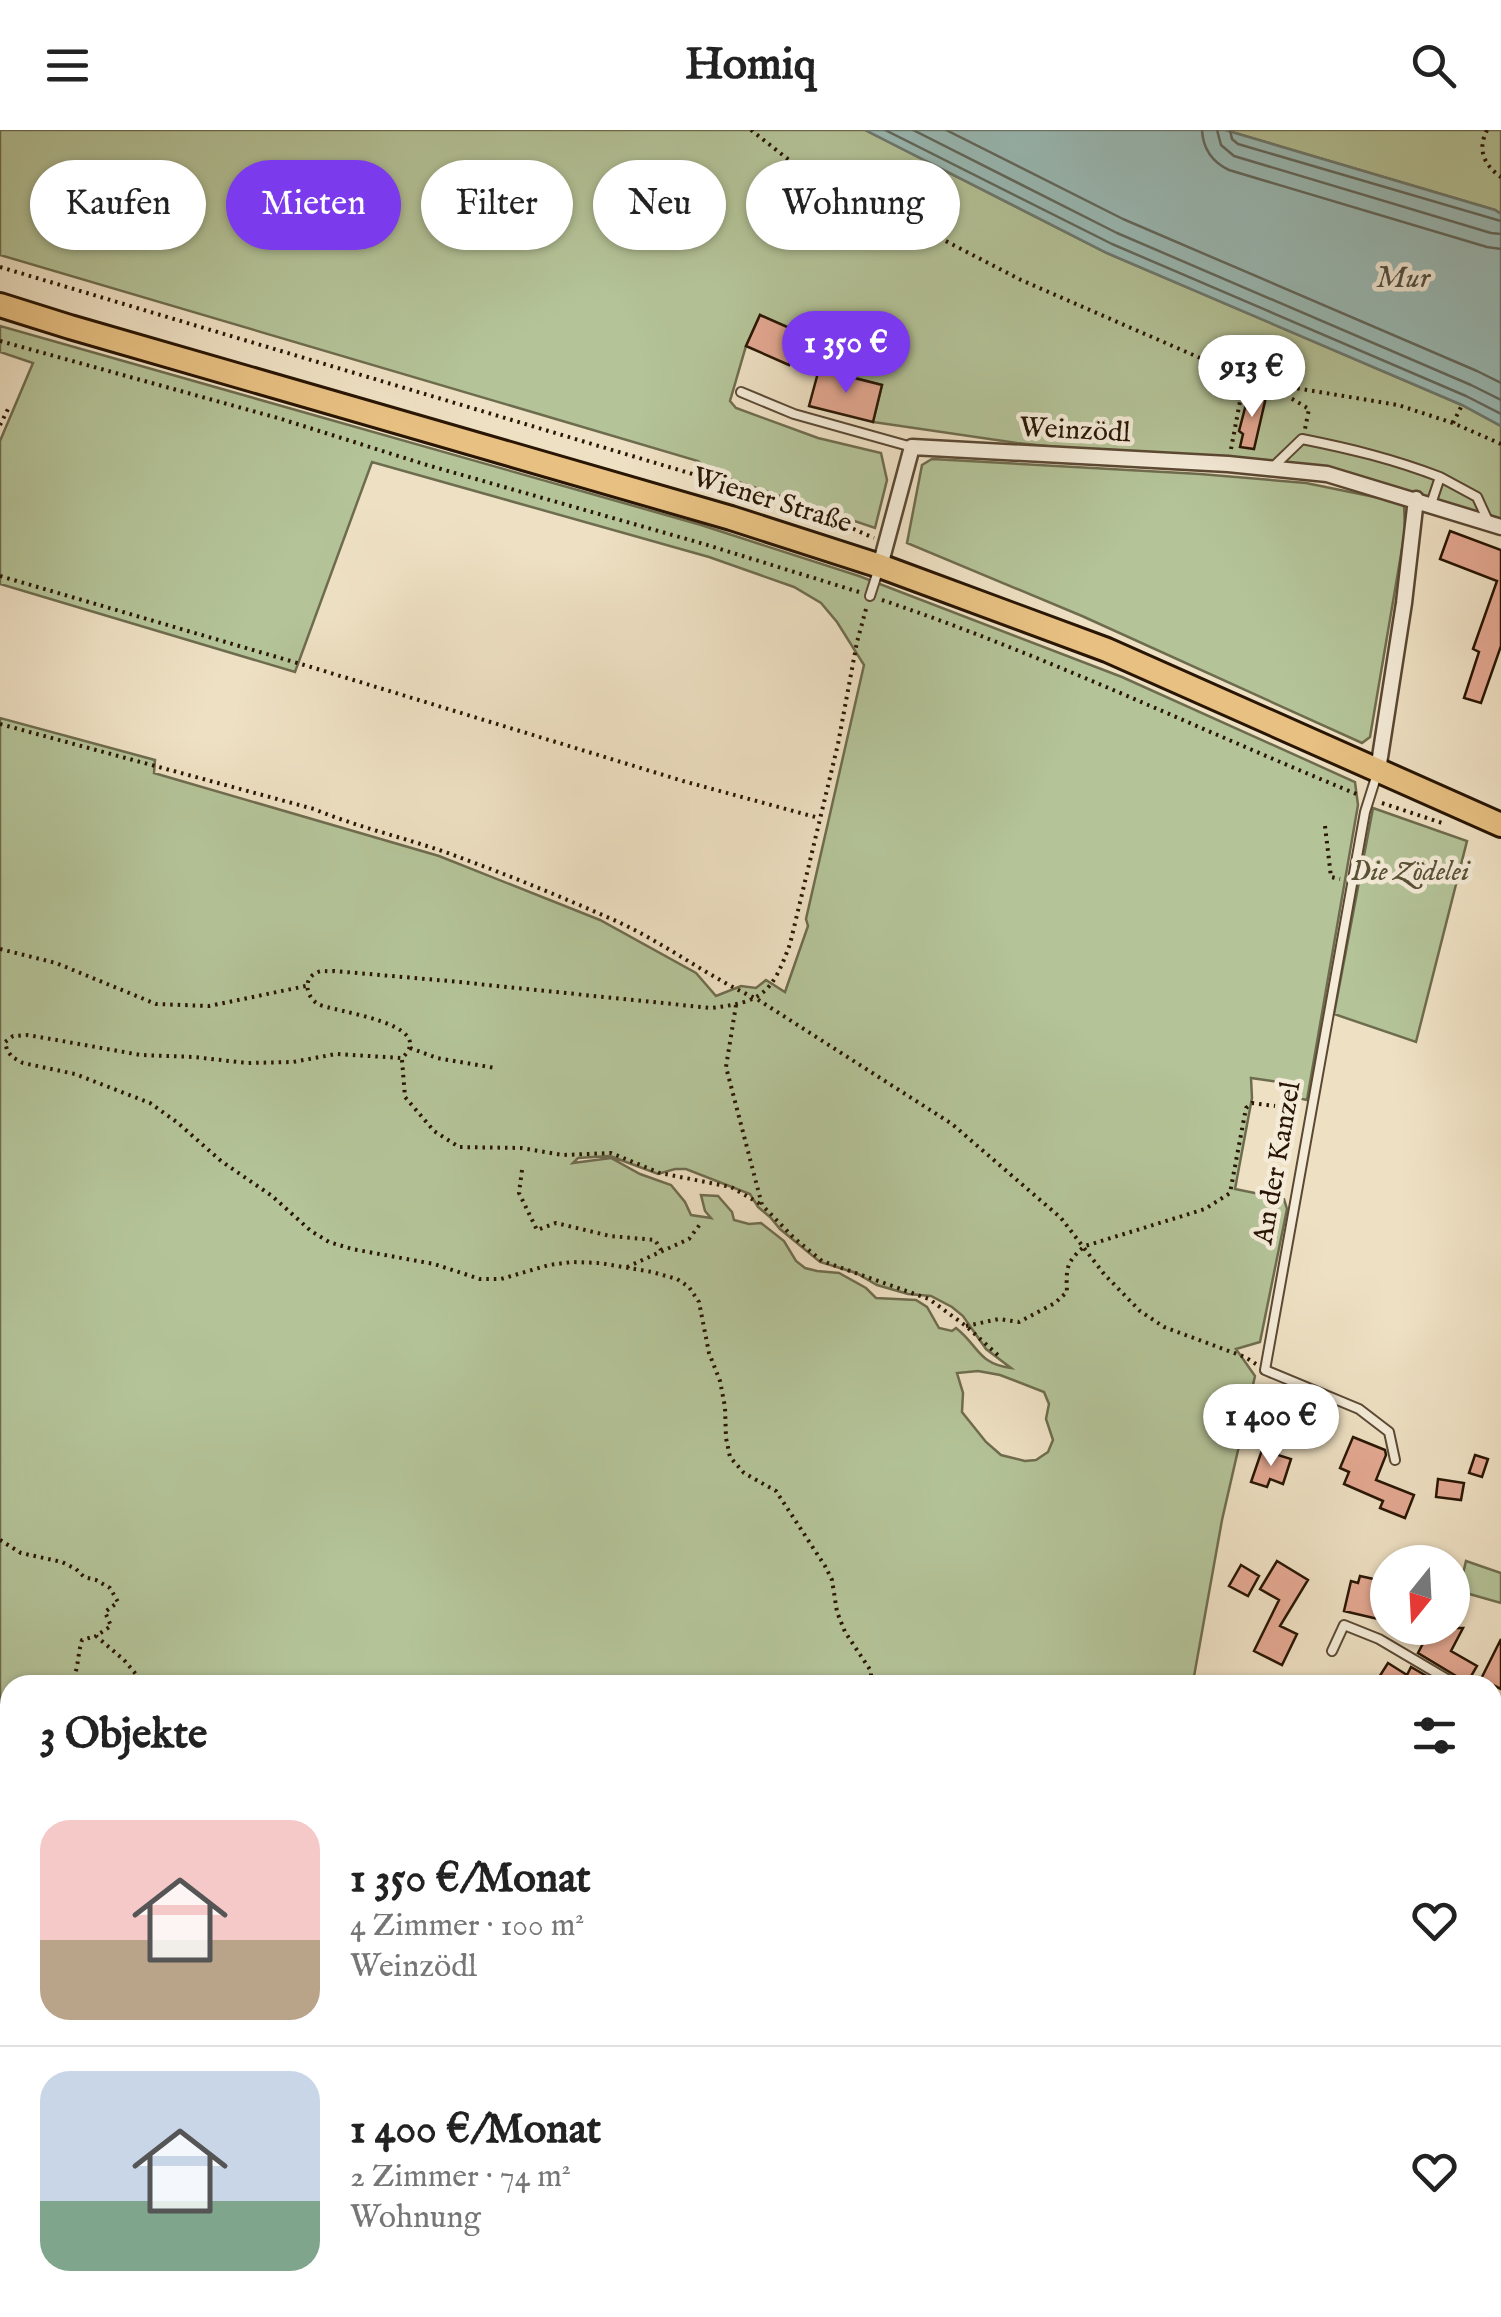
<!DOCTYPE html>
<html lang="de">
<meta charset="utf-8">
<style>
:root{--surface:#fff;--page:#f6f6f6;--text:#222;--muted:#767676;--line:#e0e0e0;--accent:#7c3aed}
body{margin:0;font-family:"IM FELL English",serif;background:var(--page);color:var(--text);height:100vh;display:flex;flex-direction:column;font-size:38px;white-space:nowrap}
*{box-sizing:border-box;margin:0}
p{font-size:32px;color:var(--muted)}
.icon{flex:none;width:55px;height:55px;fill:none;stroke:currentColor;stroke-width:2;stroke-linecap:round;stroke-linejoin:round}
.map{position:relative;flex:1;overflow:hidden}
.side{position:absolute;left:0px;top:1545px;width:1502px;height:642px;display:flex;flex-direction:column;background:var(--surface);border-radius:30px 30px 0 0;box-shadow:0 2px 8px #0004}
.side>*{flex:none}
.banner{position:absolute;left:30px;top:30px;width:1000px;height:90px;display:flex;gap:20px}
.needle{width:65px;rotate:198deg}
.buttons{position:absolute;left:1370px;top:1415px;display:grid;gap:20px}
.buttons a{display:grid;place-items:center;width:100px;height:100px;border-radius:50%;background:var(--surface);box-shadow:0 2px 8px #0004;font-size:50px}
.price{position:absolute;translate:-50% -85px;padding:0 22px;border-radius:35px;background:#fff;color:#222;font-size:32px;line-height:65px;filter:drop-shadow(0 2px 5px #0008)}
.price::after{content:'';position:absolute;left:50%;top:60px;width:30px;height:22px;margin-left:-15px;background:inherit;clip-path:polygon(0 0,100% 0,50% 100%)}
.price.active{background:var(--accent);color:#fff}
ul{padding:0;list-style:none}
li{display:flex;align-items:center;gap:30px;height:250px;padding:0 40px}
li+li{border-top:2px solid var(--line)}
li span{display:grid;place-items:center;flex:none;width:280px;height:200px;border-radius:30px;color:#555}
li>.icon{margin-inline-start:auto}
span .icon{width:120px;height:120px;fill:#fffc;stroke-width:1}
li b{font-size:42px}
h2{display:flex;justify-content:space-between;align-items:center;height:120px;padding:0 40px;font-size:42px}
.pill{padding:0 35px;border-radius:45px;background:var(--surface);box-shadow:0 2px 8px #0004;font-size:35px;line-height:90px}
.pill.active{background:var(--accent);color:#fff}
header{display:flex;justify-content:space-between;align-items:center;height:130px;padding:0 40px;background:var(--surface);font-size:45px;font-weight:800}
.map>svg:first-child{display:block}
</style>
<header><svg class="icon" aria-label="menu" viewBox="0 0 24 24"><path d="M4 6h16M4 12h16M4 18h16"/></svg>Homiq<svg class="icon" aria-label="search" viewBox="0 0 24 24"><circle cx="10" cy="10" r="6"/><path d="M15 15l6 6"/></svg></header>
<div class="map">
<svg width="1501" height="2187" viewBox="0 0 1501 2187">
<rect width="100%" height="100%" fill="#eee0c3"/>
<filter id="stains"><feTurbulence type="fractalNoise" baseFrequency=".002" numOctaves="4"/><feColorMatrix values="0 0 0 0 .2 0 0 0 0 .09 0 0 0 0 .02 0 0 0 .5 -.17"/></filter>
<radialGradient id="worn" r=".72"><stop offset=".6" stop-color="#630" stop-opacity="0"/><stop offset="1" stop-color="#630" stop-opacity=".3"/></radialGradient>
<path fill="#b4c398" stroke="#6e6c4e" stroke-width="2.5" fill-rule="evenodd" d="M0,0H865L1107,123L1462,275L1497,294L1501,296V397L1327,344L1017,313L873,292L882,255L819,239L821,231L803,204L760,185L746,216L730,271L736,278L818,308L881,323L887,350L875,398L712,343L698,331L0,125Z
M1225,0H1501V84L1495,80Z
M0,196L701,395L859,446L1122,547L1355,652L1358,675L1307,970L1298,968L1300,955L1251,948L1252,968L1235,1059L1284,1069L1287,1079L1260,1212L1236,1219L1255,1246L1222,1390L1193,1552L1199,1555H10V2178H1492L1493,1662L1501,1665V2187H0V588L155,630L154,643L439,726L600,790L696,843L716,866L741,856L756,858L766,850L785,862L808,796L806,789L864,535L837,492L821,473L794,457L709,427L372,332L295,542L0,454V311L33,233L0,222ZM610,1026L658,1044L675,1039H686L750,1064L758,1077L770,1087L780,1099L820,1132L856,1143L877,1155L908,1164L931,1166L952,1177L963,1186L986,1219L1011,1238C978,1234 979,1216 956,1198L952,1201L939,1198L927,1177L916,1170L876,1168L866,1158L839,1143L817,1141L805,1138L796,1131L784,1111L761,1093L749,1094L734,1090L732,1082L718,1066L701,1065L705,1081L711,1088L691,1085L685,1072L671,1055L640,1044L611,1028L573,1033L578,1028ZM978,1241L1000,1245L1044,1262L1049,1274L1046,1289L1053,1310L1048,1322L1036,1330L1025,1331L1001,1325L986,1312L962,1282L963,1263L957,1243Z
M932,329L1200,344L1306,353L1404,373L1405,401L1370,607L1362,613L1082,486L907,413L922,335Z
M1373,678L1467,711L1416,912L1334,884Z
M1466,1431L1501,1443V1473L1459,1461Z"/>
<path fill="#9abcb8" stroke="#6c7970" stroke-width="2.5" d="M865,0H1225L1495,80L1501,84V296L1462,275L1107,123Z"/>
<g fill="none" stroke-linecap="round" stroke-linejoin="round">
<path stroke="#61685e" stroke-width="2.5" d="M885,0L1112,114L1466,266L1501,284
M913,0L1117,103L1471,255L1501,270
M946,0L1123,89L1477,241L1501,253
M1202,0C1203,19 1212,32 1229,40L1487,117L1501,119
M1217,0L1221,15L1234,26L1491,103L1501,104
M1230,0L1232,9L1238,14L1501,91"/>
</g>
<path fill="#e4a892" stroke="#281503" stroke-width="2.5" d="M760,185L803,204L789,235L746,216Z
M819,239L882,255L873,292L809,276Z
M1249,263L1266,267L1254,319L1240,317L1243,304L1239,301Z
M1450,401L1501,420V516L1481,573L1464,568L1479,522L1473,519L1497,451L1440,429Z
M1353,1307L1385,1320L1386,1325L1376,1350L1414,1365L1405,1388L1380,1378L1383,1371L1344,1354L1349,1342L1340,1338Z
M1262,1320L1291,1329L1283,1354L1270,1349L1267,1357L1251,1352Z
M1475,1325L1488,1329L1482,1347L1469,1343Z
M1438,1349L1464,1353L1461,1370L1436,1367Z
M1277,1431L1308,1450L1280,1496L1297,1504L1282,1535L1254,1521L1279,1470L1260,1459Z
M1241,1435L1259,1446L1248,1466L1229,1456Z
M1360,1446L1378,1450L1376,1457L1385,1459L1378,1489L1344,1481L1351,1451L1358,1453Z
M1431,1498H1463L1451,1521L1477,1536L1466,1555L1461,1549L1418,1523Z
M1501,1509V1559L1481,1549Z
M1388,1533L1407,1545L1411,1537L1442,1555H1374Z"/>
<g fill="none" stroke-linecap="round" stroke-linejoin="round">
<g stroke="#5a4833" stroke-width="12">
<path id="service" d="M741,262L794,284L912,317
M1272,338L1302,309C1352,319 1393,329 1440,347L1431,374
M1440,347L1477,367L1488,391
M870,466L878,441
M1377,644L1365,682L1265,1240L1359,1279L1389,1302L1395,1330
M1332,1521L1344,1495L1379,1509L1457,1555
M1492,1576L1501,1581"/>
</g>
<g stroke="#5a4833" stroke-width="19">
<path id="minor" d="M880,436L912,317L1228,334L1327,344L1501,397
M1378,640L1404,473L1416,369"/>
</g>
<g stroke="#281503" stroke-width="28">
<path id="primary" d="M0,175L70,197L731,388L880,436L1107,520L1501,695"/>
</g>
<path stroke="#281503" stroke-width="4" stroke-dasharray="2.5 5" stroke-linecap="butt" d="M751,0L789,30L1021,150L1253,251L1398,275L1453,293L1501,314
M1487,0C1477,20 1484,35 1501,47
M0,137L756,363L849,397L874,408
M0,211L278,288L427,335L704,414L859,462
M1283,257L1289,267L1309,279L1305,299
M1453,293L1462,275
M0,295L8,279
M1231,319L1242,261L1253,251
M0,446L311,537L683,651L819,688
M882,470C1045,525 1200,600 1359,665
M866,479L857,512L838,614L790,814C772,863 763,872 711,878L449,851L334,841C328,842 323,840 318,842C302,848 306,867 318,874C333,882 440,893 402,928L336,924L293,932L247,933L194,927L141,925L28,905L13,906L5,912L7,920L12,927L23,933L75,944L150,973L178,993L221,1031L272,1066L311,1101L329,1112L352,1119L434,1134L480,1149H501L549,1135L572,1132L600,1133L652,1142L677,1149L689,1157L699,1172L709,1223L720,1251L725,1277L726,1308L730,1327L744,1343L776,1361L825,1436L832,1450L837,1482L845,1502L871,1541V1555
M0,594L314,679C357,697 402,707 445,722C503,743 560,766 616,791C665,813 708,847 757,869L952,994L1061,1088L1104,1144L1140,1181L1164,1197L1245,1227L1256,1234
M1382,673L1445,694
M1325,696L1331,747L1340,749
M0,819L56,833L156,874L209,876L306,856
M736,875L726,937L762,1075L793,1107L822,1131L929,1169L966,1196L1000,1227
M410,918L437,928L495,938
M402,930L405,967L434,1001L459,1017L521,1018L563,1025L611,1023L660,1043L731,1057L762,1075
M522,1040L519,1063L537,1100L556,1093L610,1106L655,1110L661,1120
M627,1137L689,1109L701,1093
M966,1196L999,1189L1019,1192L1055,1173L1067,1162C1066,1138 1066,1132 1085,1116L1205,1079L1230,1063L1246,978L1252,973L1275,976
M0,1410L21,1423L62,1432L76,1439L84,1447L96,1450L110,1458L118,1472L105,1482L111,1496L96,1506L124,1530L145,1555
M70,1555C79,1541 77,1526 82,1510L96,1506
M1492,1960L1501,1966
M992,2178L1015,2187
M63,2187L67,2178
M282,2187L285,2178
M441,2187L443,2178
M479,2187L500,2178
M863,2187L871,2178"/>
<use href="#service" stroke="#f4ebd8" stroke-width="8"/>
<use href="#minor" stroke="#f4ebd8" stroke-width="14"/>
<use href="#primary" stroke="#e7c082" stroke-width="22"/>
</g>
<g text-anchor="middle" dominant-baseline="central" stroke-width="9" stroke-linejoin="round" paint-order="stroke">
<g font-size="28" fill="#281503" stroke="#f4ebd8">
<text transform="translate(1075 301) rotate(3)">Weinzödl</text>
<text transform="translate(772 371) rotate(17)">Wiener Straße</text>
<text transform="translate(1278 1033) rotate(-80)">An der Kanzel</text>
</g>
<g font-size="28" font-style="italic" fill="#595237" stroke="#f4ebd8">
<text x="1410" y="742">Die Zödelei</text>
</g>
<g font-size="30" font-style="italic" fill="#504f42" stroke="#f4ebd8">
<text x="1403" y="149">Mur</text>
</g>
</g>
<rect width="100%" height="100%" filter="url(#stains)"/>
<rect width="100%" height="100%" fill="url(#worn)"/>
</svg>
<div class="buttons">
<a><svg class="needle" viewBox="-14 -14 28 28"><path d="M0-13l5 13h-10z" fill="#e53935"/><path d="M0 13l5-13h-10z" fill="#767676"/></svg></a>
</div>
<b class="price active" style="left:846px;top:266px">1 350 €</b>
<b class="price" style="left:1252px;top:290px">913 €</b>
<b class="price" style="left:1271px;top:1339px">1 400 €</b>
<div class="banner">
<a class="pill">Kaufen</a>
<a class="pill active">Mieten</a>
<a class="pill">Filter</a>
<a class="pill">Neu</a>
<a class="pill">Wohnung</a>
</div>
<section class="side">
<h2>3 Objekte<svg class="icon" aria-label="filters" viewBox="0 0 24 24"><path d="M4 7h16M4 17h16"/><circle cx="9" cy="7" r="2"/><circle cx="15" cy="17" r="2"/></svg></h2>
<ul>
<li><span style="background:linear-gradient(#f6c9c9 60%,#b9a48a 0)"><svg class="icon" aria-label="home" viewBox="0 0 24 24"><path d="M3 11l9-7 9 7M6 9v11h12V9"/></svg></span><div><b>1 350 €/Monat</b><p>4 Zimmer · 100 m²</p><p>Weinzödl</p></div><svg class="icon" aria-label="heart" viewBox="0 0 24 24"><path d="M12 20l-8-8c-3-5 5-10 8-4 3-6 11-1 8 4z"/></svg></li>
<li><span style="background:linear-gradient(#c9d6e8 65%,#7fa58c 0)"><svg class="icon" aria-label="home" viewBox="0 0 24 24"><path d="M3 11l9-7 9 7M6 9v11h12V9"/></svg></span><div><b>1 400 €/Monat</b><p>2 Zimmer · 74 m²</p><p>Wohnung</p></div><svg class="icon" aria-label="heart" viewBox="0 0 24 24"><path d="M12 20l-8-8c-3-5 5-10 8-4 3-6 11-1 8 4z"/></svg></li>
</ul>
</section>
</div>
